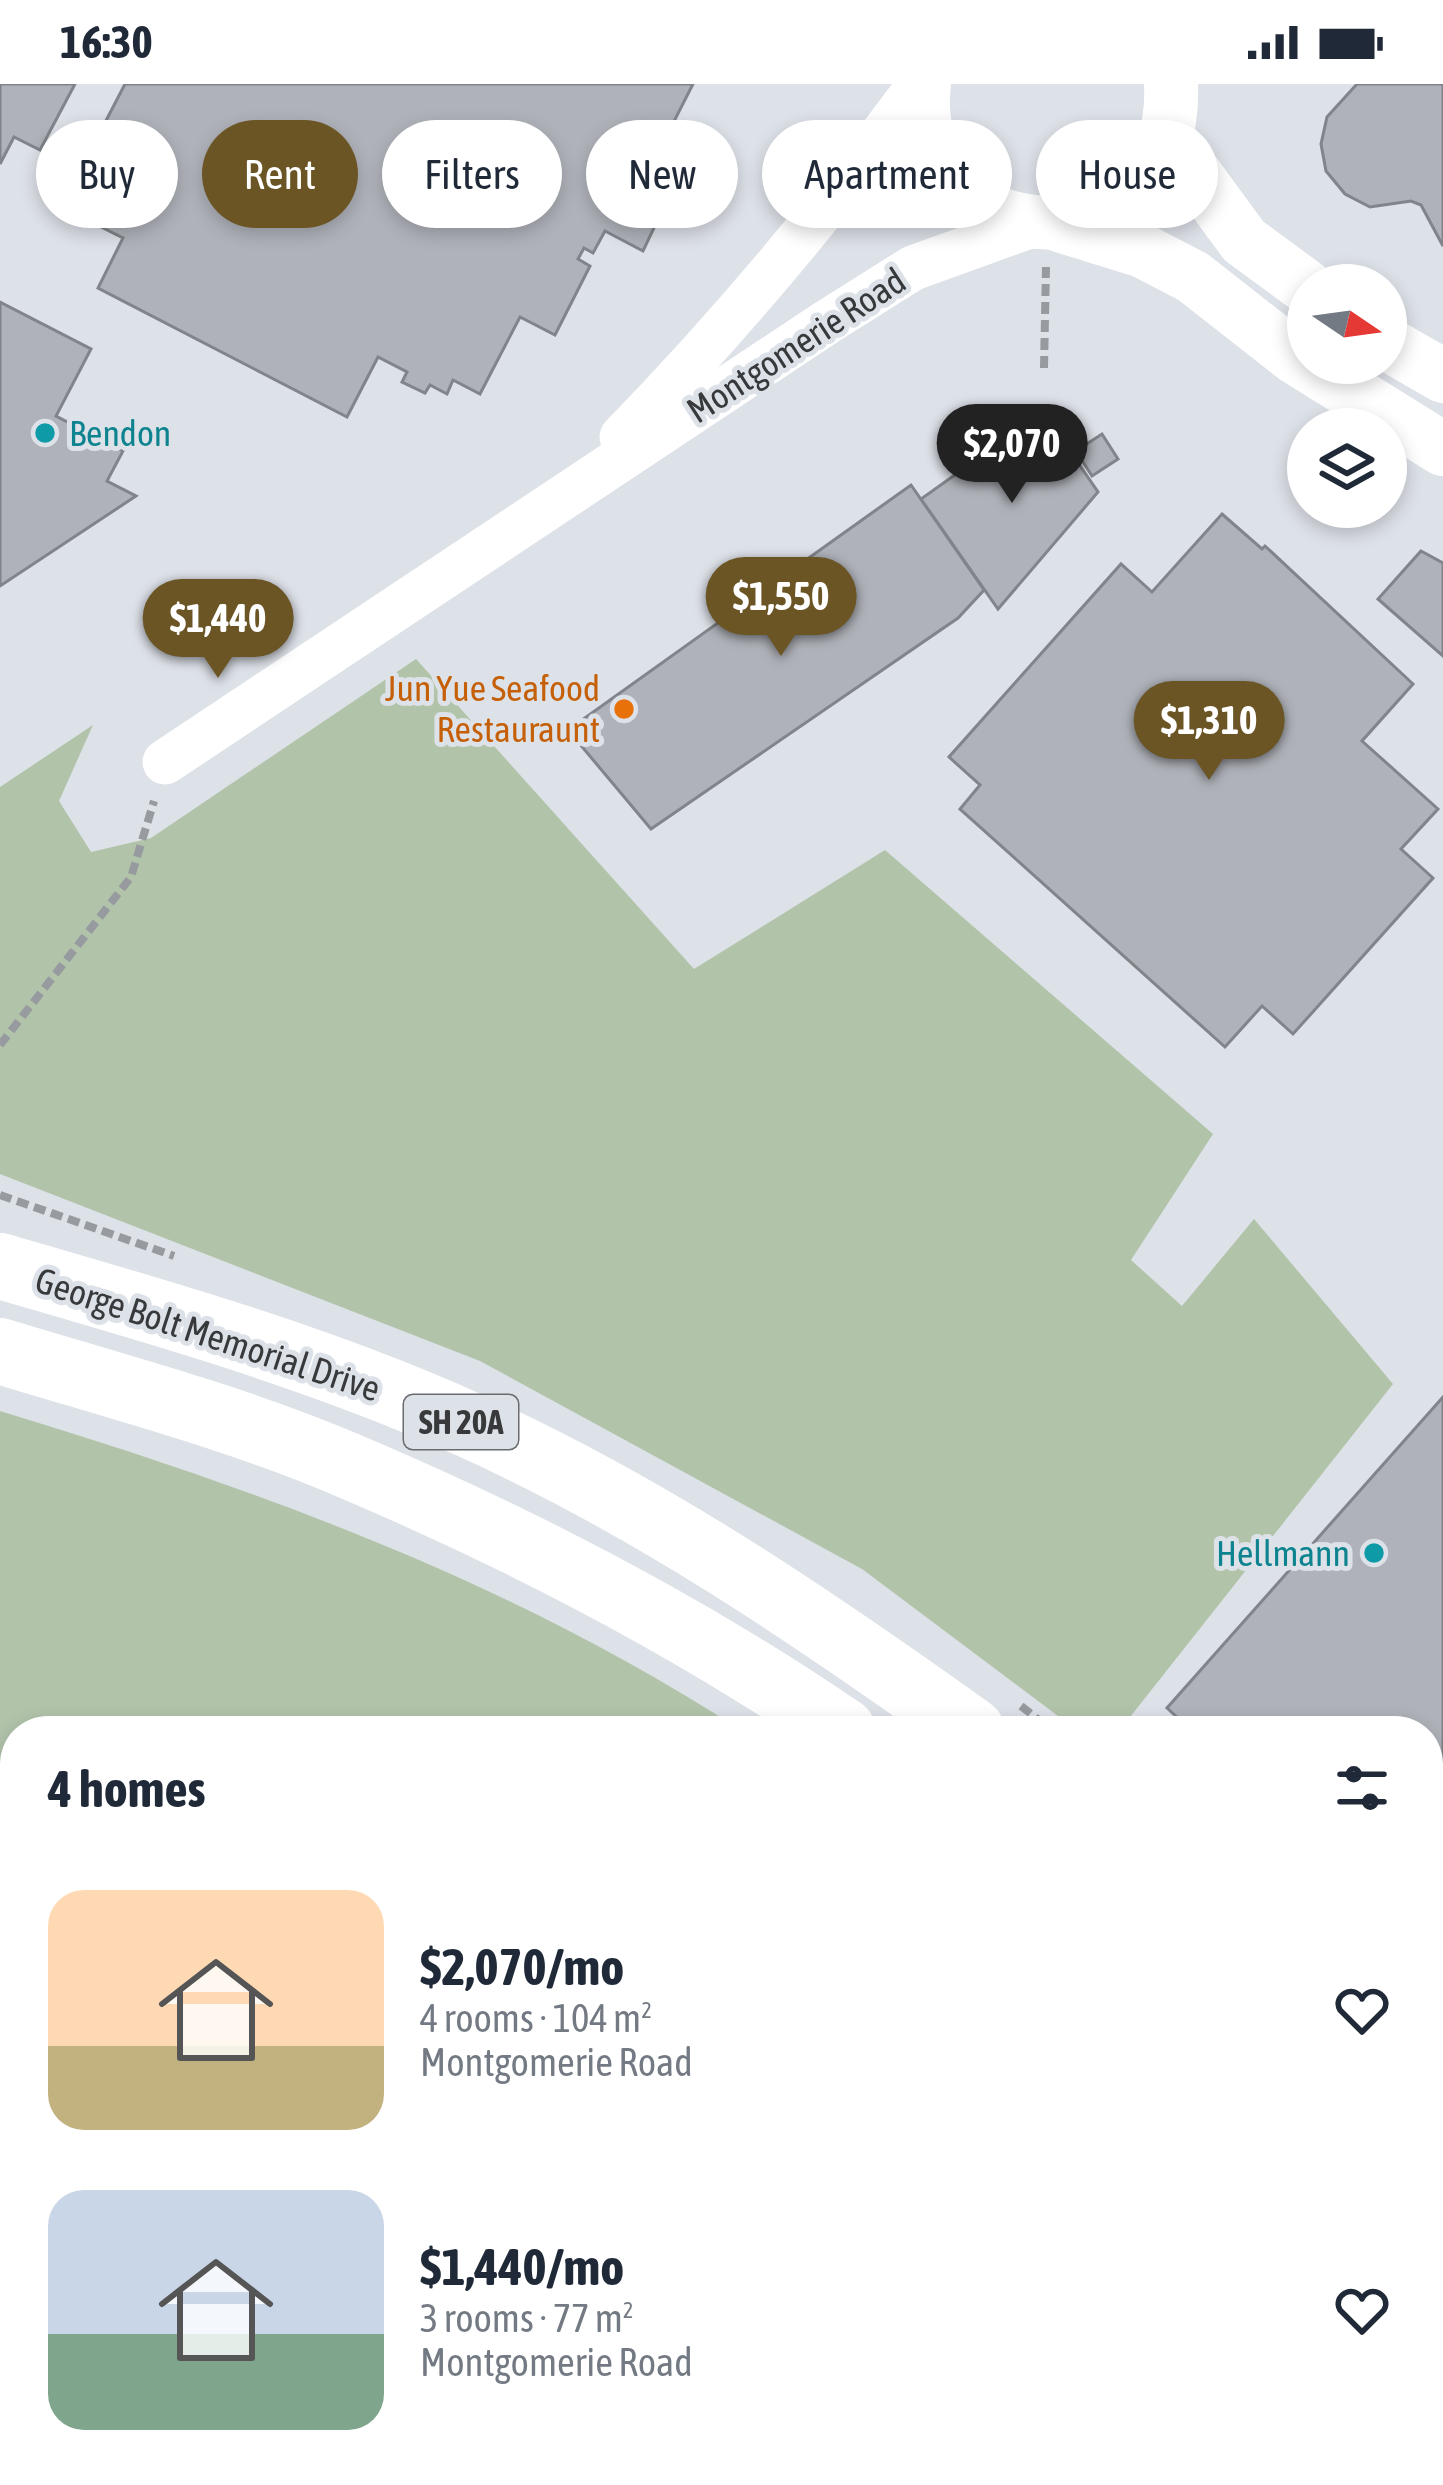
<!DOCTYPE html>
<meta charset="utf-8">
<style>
:root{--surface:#fff;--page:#f2f2f3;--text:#1f2937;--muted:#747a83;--accent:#6b5525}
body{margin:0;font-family:"Asap Condensed",sans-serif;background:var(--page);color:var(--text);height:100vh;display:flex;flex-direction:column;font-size:45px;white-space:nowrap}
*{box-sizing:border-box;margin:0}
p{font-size:39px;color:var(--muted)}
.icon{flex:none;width:66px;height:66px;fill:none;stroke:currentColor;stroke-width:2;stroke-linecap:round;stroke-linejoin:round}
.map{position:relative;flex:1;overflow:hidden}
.sheet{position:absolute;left:0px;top:1632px;width:1443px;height:771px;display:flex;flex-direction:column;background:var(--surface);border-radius:48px 48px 0 0;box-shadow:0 6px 18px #0003}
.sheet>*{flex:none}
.banner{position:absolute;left:36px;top:36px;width:1371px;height:108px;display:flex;gap:24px}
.needle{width:78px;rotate:103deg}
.buttons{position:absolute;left:1287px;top:180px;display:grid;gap:24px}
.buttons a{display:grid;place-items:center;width:120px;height:120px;border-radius:50%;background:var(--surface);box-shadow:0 6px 18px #0003;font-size:60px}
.price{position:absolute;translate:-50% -102px;padding:0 27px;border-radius:42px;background:var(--accent);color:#fff;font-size:39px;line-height:78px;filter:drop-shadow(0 3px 6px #0008)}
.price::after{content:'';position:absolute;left:50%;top:72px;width:36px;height:27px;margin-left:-18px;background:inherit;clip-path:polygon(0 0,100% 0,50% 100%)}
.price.on{background:#222;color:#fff}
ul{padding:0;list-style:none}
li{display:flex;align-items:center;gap:36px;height:300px;padding:0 48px}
li span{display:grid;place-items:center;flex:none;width:336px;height:240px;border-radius:36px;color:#555}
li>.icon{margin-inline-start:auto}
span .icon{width:144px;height:144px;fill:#fffc;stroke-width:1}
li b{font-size:51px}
h2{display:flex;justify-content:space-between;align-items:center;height:144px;padding:0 48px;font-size:51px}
.tag{padding:0 42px;border-radius:54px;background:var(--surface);box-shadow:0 6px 18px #0003;font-size:42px;line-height:108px}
.tag.on{background:var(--accent);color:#fff}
.status{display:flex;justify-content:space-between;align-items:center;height:84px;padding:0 60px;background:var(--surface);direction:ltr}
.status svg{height:33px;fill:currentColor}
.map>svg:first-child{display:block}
</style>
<div class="status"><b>16:30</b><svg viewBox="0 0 49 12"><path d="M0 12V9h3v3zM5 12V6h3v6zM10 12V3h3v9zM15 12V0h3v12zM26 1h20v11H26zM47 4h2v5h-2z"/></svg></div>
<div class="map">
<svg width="1443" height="2401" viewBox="0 0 1443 2401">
<rect width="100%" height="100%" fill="#dde1e8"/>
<path fill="#b1c4aa" d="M416,575L694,885L885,766L1213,1050L1131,1176L1182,1222L1254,1135L1393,1300L1119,1647H1078L862,1485L480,1277L0,1090V703L93,641L59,717L91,768L151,754Z
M0,1327C260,1406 513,1498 742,1647H15V2047L0,2041Z"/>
<path fill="#afb2b9" stroke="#81848a" stroke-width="3" d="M0,0H75L40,66L14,53L0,80Z
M125,0H693L667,51L700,68L664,137L646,127L641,137L654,144L643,167L605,147L593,169L584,164L578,175L590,182L555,251L520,233L480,310L453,296L447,310L430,301L425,309L402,298L407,288L378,273L347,333L98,204L123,154L85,135L98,52Z
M1357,0H1443V162L1421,121L1411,117L1370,123L1345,110L1326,87L1321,60L1327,33Z
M0,218L91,265L56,332L123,367L107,397L136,412L0,502Z
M1043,328L1098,408L998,525L921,415Z
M1102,350L1118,375L1092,392L1076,367Z
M911,401L984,506L958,534L651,745L568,646Z
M1222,430L1262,465L1265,462L1413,600L1362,657L1438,725L1401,765L1433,794L1293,950L1262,922L1225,963L960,725L980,701L949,673L1121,480L1152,508Z
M1421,467L1443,479V572L1378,515Z
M1443,1313V1872L1428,1859V1647H1192L1167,1624Z
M1428,2256L1443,2269V2369L1428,2386Z
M1428,2256L1443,2269V2369L1428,2386Z
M773,2388H1317L1306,2401H788Z
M773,2388H1317L1306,2401H788Z
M1356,2388H1427L1415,2401H1371Z
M1356,2388H1427L1415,2401H1371Z"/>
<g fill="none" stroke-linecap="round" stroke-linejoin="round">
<path stroke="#979a9f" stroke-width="8" stroke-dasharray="12 6" stroke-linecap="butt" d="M1044,284L1046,183
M0,961L131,793L154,717
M0,1111L174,1172
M1021,1622L1053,1647
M1428,1950L1443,1963
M0,2059L15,2066"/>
<path stroke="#fff" stroke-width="45" d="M622,353C730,242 828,125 920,0
M165,678L827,238L913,184L1035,140"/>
<path stroke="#fff" stroke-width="54" d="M924,0C904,178 1180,191 1171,0
M1167,52L1244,157L1308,204
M1059,141L1143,167L1193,193L1295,273L1443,365
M1386,259L1443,292"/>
<path stroke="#fff" stroke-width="66" d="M0,1182C156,1227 318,1273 467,1340C648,1421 811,1532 972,1647
M0,1267C118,1303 241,1335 354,1384C523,1456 691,1543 843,1647
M1428,2026L1443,2039
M1428,2114L1443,2127"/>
</g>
<g fill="#0f9aa8" stroke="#dde1e8" stroke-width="4.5">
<circle cx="45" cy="349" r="12"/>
<circle cx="1374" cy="1469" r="12"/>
</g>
<circle fill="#e8710a" stroke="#dde1e8" stroke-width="4.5" cx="624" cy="625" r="12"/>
<g text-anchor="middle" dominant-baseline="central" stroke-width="10" stroke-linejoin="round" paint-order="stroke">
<rect fill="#dde1e8" stroke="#696b6f" stroke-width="3" x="404" y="1311" width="114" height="54" rx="9"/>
<g font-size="33" font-weight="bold" fill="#37393b">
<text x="461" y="1338">SH 20A</text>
</g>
<g font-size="36" fill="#37393b" stroke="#dde1e8">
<text transform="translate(796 261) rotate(-33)">Montgomerie Road</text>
<text transform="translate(208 1250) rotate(18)">George Bolt Memorial Drive</text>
</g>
<g font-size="36" fill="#0d838f" stroke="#dde1e8" text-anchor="start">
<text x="69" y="349">Bendon</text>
<text x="1350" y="1469" text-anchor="end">Hellmann</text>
</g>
<g font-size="36" fill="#c56008" stroke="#dde1e8" text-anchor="end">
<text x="600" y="604">Jun Yue Seafood<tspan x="600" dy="41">Restauraunt</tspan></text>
</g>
</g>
</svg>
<div class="buttons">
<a><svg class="needle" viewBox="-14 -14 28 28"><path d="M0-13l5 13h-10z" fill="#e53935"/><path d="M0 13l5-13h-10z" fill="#747a83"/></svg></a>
<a><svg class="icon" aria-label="layers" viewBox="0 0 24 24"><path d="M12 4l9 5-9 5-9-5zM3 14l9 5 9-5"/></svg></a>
</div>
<b class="price on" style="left:1012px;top:422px">$2,070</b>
<b class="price" style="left:781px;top:575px">$1,550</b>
<b class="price" style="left:218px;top:597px">$1,440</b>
<b class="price" style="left:1209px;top:699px">$1,310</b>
<div class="banner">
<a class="tag">Buy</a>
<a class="tag on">Rent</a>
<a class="tag">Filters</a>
<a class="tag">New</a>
<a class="tag">Apartment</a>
<a class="tag">House</a>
</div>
<section class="sheet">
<h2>4 homes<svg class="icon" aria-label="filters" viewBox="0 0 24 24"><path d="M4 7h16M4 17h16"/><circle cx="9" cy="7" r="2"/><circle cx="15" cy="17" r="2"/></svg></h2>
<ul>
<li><span style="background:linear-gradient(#ffd9b3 65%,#c2b280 0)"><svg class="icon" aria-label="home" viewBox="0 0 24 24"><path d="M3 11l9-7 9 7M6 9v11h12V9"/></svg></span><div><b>$2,070/mo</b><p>4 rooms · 104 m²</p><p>Montgomerie Road</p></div><svg class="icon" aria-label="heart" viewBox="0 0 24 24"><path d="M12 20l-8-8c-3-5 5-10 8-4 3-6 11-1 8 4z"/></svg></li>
<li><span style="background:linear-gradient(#c9d6e8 60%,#7fa58c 0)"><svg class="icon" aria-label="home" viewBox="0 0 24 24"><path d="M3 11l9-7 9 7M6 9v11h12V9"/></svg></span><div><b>$1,440/mo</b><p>3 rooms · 77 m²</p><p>Montgomerie Road</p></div><svg class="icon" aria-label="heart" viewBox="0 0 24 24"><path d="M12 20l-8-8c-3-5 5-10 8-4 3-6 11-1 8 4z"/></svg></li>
</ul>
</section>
</div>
